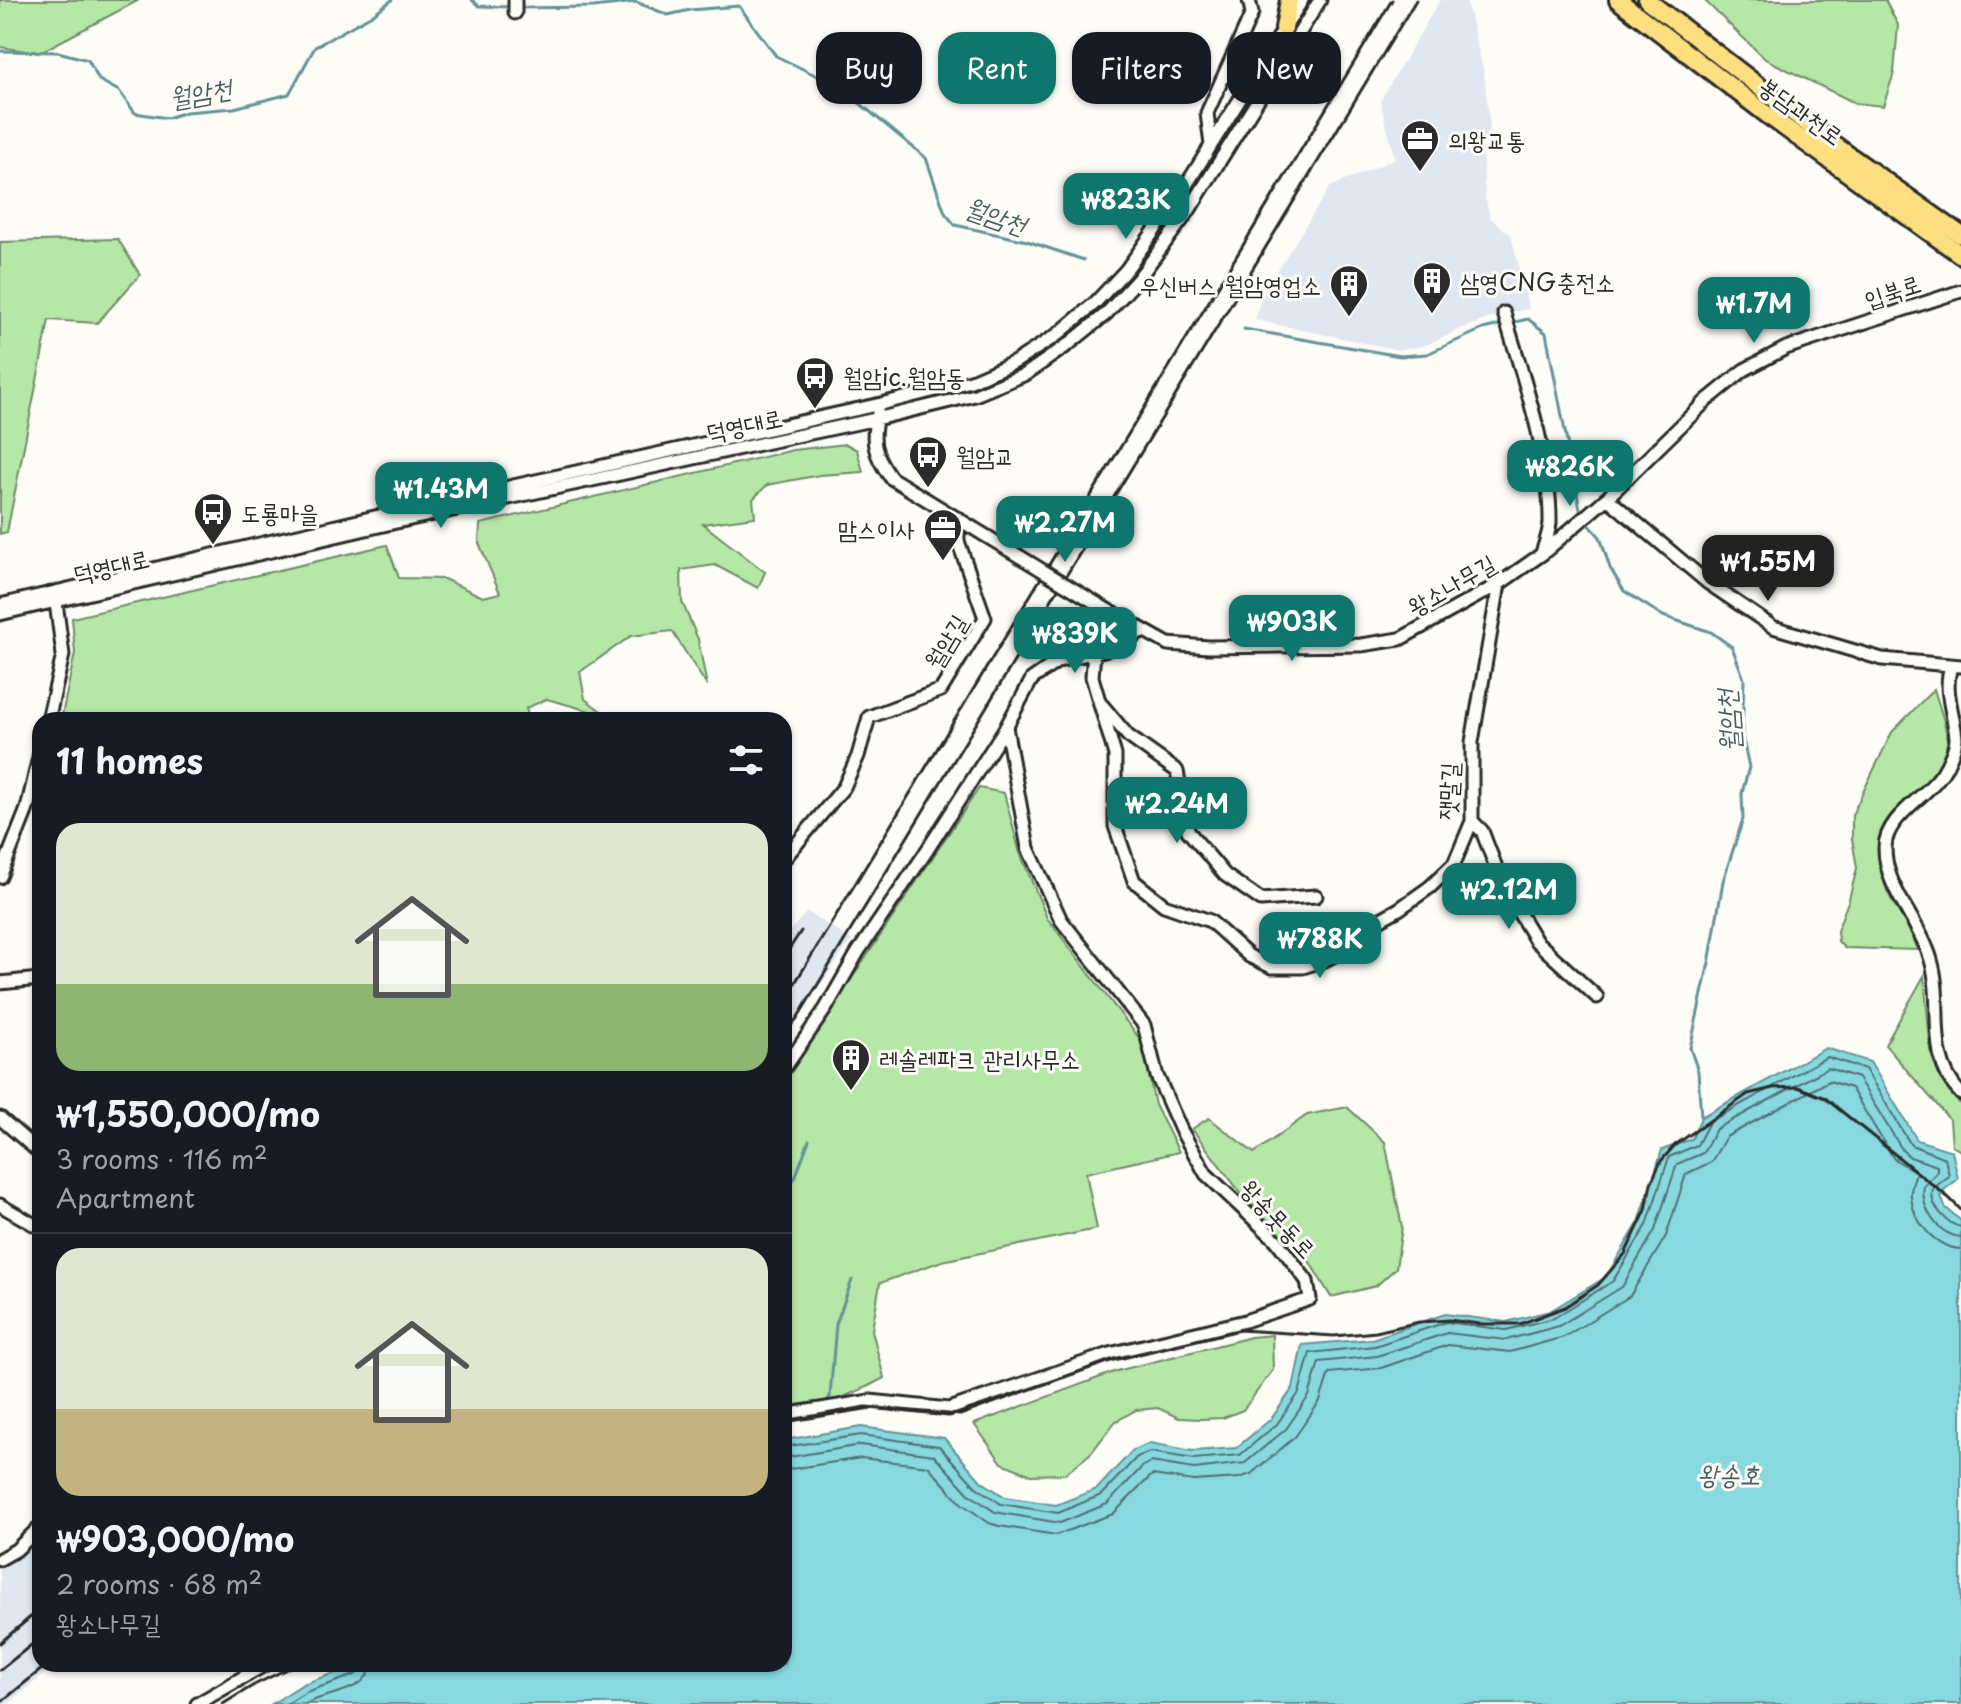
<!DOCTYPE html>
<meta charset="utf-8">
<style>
:root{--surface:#171b24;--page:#20242c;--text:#f1f3f6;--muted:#9ea1a6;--line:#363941;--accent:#0f766e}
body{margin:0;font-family:"Playpen Sans","Poor Story",sans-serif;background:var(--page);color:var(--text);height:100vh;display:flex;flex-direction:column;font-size:30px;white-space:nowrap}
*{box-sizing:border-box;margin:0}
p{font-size:26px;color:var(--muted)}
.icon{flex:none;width:44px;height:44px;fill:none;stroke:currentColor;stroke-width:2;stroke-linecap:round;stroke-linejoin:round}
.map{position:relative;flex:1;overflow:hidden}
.sheet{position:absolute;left:32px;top:712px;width:760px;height:960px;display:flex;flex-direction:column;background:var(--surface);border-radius:24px;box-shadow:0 2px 6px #0004}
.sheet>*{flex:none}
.hud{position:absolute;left:816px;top:32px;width:760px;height:72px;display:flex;gap:16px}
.price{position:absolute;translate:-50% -68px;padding:0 18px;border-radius:16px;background:var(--accent);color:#fff;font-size:26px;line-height:52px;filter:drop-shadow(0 2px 4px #0008)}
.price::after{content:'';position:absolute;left:50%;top:48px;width:24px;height:18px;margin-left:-12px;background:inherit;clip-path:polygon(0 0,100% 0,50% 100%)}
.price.selected{background:#222;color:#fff}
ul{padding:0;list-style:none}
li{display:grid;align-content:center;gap:16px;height:424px;padding:0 24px}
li+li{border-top:2px solid var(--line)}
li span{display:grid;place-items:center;height:248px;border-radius:24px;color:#555}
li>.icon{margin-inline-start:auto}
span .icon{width:144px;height:144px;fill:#fffc;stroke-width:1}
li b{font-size:34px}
h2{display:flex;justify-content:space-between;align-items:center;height:96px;padding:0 24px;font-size:34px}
.chip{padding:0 28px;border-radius:24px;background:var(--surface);box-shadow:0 2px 6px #0004;font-size:28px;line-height:72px}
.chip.selected{background:var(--accent);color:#fff}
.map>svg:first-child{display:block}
</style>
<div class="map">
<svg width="1961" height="1704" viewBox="0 0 1961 1704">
<rect width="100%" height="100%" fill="#fdfcf7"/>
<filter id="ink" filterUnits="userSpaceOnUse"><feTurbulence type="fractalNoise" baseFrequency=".0125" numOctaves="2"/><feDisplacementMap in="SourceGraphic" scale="16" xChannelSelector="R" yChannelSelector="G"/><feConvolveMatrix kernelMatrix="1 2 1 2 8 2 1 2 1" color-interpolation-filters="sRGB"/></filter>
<g filter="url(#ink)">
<path fill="#e0e7f1" d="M1440,0H1466L1484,73L1490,128L1482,144L1485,196L1490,218L1511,235L1529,309L1504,313L1463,328L1426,345L1399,350L1255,320L1261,297L1330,187L1395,159L1380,101Z
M807,912L852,940L784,1036V937Z
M40,1537V1664H56L8,1704H0V1565L20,1556Z"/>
<path fill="#b5e7a7" stroke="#708969" stroke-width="2" d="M0,0H139L39,53L0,47Z
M1704,0H1885L1898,25L1894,73L1883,106L1855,103L1765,59Z
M118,239L140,275L97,323L49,320L7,532L0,534V242Z
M846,444L857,450L863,472L820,475L767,485L753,499L755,517L703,524L765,572L758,588L715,565L681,570L682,602L698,639L707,686L672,631L631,636L580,672L585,699L608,716L547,699L526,708L529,720H61L75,653L72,618L387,545L399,578L444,579L483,597L500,593L479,543L480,524L793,450Z
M1934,689C1938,704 1948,727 1947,743C1942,789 1879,805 1880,848C1880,860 1881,875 1885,885C1891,905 1910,925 1918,950L1844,948L1838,941L1837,931L1849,899L1857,868L1852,839V815L1892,732Z
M979,788L1004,793L1020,853L1047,918L1142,1042L1155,1105L1179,1152L1086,1173L1097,1229L942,1261L880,1283L872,1330L884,1378C849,1397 823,1406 784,1411V1080Z
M1924,976L1931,1054L1940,1079L1961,1105V1151L1952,1146L1950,1120L1885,1045Z
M1347,1107L1385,1142L1402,1227L1396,1268L1376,1286L1331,1297L1309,1261L1243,1196L1192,1129L1209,1118L1254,1153L1307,1115Z
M1272,1335L1273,1370L1243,1410L1223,1418L1201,1419L1179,1418L1158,1408L1136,1410L1115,1422L1091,1453L1065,1474L1031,1475L1002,1463L974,1424L1117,1371L1251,1337Z"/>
<path fill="#87d8df" stroke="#629397" stroke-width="2" d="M1826,1048L1870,1062L1917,1140L1952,1151L1958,1179L1940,1193L1945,1207L1961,1221V1704H272L303,1684L361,1664H784V1440L861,1427L944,1438L981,1481L1005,1497L1056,1505L1097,1489L1133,1450L1150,1443L1193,1451L1236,1448L1271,1419L1293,1388L1302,1345L1372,1339L1445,1314L1506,1322L1550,1311L1606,1277L1639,1222L1662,1150L1692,1139L1701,1117Z"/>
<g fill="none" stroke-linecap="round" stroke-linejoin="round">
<path stroke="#507073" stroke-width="2" d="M784,1447L861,1435L939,1446L976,1487L1001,1504L1058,1513L1101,1495L1137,1457L1150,1452L1194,1459L1240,1455L1277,1424L1299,1393L1310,1353L1375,1346L1446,1322L1506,1330L1554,1318L1613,1281L1647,1225L1669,1157L1697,1145L1709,1122L1827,1057L1865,1069L1911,1145L1945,1158L1949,1176C1945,1180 1935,1185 1933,1190C1928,1205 1949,1225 1961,1227
M784,1458L861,1445L934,1455L969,1494L995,1512L1060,1523L1107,1504L1143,1466L1151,1462L1194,1469L1245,1463L1286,1429L1309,1396L1319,1362L1377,1356L1447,1333L1506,1340L1559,1326L1622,1287L1655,1230L1677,1164L1703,1153L1716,1129L1828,1068L1858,1078L1903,1151L1910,1157L1937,1166V1172L1924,1186C1920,1208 1938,1235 1961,1237
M784,1470L861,1458L928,1466L961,1503L989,1523L999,1526L1056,1535L1113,1514L1152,1475L1194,1481L1239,1478L1251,1474L1295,1437L1320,1401L1329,1373L1381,1368L1448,1345L1510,1352L1564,1337L1630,1296L1666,1236L1686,1174L1711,1162L1726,1137L1829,1081L1851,1088L1894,1159L1916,1172C1914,1180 1910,1188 1911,1197C1913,1222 1936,1248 1961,1249
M287,1704L306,1692L355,1675L360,1670L361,1664
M306,1704C326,1692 369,1693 371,1664"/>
<path stroke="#629397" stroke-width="3" d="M472,0L479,6L510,7
M517,8L594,7L636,2L668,15L690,10L739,6L776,56L840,87L926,158L945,213L955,225L1027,241L1084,260
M0,51L58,52L88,60L99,80L119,91L135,113L167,118L186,112L234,108L289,94L315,47L372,15L392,0
M1511,323L1528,319L1546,333L1581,514
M1244,329L1400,356L1427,354L1483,329L1504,324
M1585,520L1600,537L1610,568L1624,591L1663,616L1711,632L1732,647L1744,679L1742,735L1749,767L1742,793L1743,819L1723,881L1710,958L1690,1048L1698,1071L1701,1117
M784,1190L795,1178L809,1140
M784,1407L827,1401L830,1397L836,1324L852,1280"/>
<g stroke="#2b2b2b" stroke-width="17">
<path id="minor" d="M515,0V13
M1211,145L1207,113L1252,13L1249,0
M1504,313C1523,377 1551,458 1550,523C1549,533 1545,544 1542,553
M878,413C870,440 874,455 891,478L1009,550
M1607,498L1708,583L1773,627L1882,659L1961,666
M0,605L379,516L881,404L971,381L1015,362L1057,335L1095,303L1126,270L1180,195L1302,0
M1104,608L1168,644L1209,647L1361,645L1400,639L1499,584L1542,554L1607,498L1706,401L1744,370L1786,348L1961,291
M0,614L392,523L876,419L975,395L1026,374L1069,344L1106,314L1138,279L1188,212L1320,0
M1094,652L1092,677L1115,755V826L1134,881L1164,905L1210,921L1249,956L1272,967H1303L1325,960L1355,944L1372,924L1399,909L1430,887L1454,864L1472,821V742L1499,584
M1951,666C1943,691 1954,713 1956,738C1956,747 1948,764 1943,772C1928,797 1885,816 1885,848C1885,890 1920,921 1931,960C1945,1006 1924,1056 1961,1094
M1102,705L1128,736L1177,771L1188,831L1225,875L1261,900L1316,896
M48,720L63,655L55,595
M1472,821L1482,831L1504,888L1536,941L1597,997
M784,859L844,787L858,756L869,717L941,690L985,618L958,541V518
M0,877L27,809L40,753
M0,983L40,979
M784,1069L826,1008L858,952L924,855L1006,727L1032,679L1058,661L1125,645L1140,631
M0,1118L40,1153
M0,1205L40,1228
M784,1415L870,1401L949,1409L1110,1354L1245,1321L1310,1299L1307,1281L1276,1240L1206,1174L1181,1130L1157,1076L1144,1025L1061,920L1028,848L1006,727
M0,1559L16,1550L40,1527
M197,1704L266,1664"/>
</g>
<g stroke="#2b2b2b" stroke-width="22">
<path id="highway" d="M1618,0L1769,116L1961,255
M1647,0L1840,149L1961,235
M1284,28L1289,0"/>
</g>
<use href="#minor" stroke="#fdfcf7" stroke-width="11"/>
<use href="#highway" stroke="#fedf80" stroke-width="16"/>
<path stroke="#2b2b2b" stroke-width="3" d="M784,957L801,931
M784,1001L1392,0
M784,1034L798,1017L1416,0
M784,1421L866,1407L960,1415L1114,1359L1240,1330L1334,1336L1376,1332L1419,1322L1449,1320L1480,1324H1520L1565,1307L1598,1285L1625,1254L1646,1210L1651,1183L1661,1161L1675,1145L1748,1094L1773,1088L1798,1087L1825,1098L1949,1198L1961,1210
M0,1643L40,1609
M0,1670L40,1638
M0,1703L48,1664
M223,1704L254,1685L297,1664"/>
<g stroke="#2b2b2b" stroke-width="17" stroke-linecap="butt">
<path id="minor-bridge" d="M1009,550L1104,608"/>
</g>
<use href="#minor-bridge" stroke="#fdfcf7" stroke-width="11"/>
</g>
</g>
<defs>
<g id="office-pin" transform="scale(2)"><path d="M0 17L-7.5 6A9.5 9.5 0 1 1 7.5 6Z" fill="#2b2b2b" stroke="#fdfcf7"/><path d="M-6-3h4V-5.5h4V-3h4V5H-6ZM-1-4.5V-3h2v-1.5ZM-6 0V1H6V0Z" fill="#fff"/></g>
<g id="building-pin" transform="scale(2)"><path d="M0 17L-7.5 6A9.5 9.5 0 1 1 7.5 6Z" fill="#2b2b2b" stroke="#fdfcf7"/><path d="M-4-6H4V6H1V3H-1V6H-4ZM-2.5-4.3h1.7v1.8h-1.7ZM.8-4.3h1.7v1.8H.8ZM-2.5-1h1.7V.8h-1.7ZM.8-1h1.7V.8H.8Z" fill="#fff"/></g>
<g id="bus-pin" transform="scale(2)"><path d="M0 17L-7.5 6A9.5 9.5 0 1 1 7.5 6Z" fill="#2b2b2b" stroke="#fdfcf7"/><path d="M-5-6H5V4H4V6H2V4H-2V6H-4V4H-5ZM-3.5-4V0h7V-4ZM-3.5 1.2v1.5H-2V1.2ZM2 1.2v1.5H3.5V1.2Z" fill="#fff"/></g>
</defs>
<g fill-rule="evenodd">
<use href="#office-pin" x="1420" y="139"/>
<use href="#building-pin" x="1432" y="281"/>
<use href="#building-pin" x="1349" y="284"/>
<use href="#bus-pin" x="815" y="376"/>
<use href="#bus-pin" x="928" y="455"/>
<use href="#bus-pin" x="213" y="512"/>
<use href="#office-pin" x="943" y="528"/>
<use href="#building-pin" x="851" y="1058"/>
</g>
<g text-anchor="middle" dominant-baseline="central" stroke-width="6" stroke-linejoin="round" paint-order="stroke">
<g font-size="24" fill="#2b2b2b" stroke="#fdfcf7">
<text transform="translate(1802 110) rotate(36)">봉담과천로</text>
<text transform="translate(1892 290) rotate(-18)">입북로</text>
<text transform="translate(744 424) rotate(-12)">덕영대로</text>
<text transform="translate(111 565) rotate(-13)">덕영대로</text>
<text transform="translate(1451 584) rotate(-30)">왕소나무길</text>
<text transform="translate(945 641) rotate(-59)">월암길</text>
<text transform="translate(1447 791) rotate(-87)">잿말길</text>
<text transform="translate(1279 1218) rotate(47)">왕송못동로</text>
</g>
<g font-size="24" fill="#2b2b2b" stroke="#fdfcf7" text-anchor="start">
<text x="1448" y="139">의왕교통</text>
<text x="1460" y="281">삼영CNG충전소</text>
<text x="1321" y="284" text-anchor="end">우신버스 월암영업소</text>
<text x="843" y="376">월암ic.월암동</text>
<text x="956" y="455">월암교</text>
<text x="241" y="512">도룡마을</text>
<text x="915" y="528" text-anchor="end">맘스이사</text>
<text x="879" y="1058">레솔레파크 관리사무소</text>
</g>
<g font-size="26" font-style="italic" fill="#475f61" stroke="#fdfcf7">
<text transform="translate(200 92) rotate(-10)">월암천</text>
<text transform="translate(996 215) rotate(19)">월암천</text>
<text transform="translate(1727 721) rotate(-94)">월암천</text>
<text x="1729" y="1473">왕송호</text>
</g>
</g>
</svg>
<b class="price" style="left:1126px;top:241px">₩823K</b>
<b class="price" style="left:1754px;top:345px">₩1.7M</b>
<b class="price" style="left:1570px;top:508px">₩826K</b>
<b class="price" style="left:441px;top:530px">₩1.43M</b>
<b class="price" style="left:1065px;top:564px">₩2.27M</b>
<b class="price selected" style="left:1768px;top:603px">₩1.55M</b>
<b class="price" style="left:1292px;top:663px">₩903K</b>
<b class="price" style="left:1075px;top:675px">₩839K</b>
<b class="price" style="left:1177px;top:845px">₩2.24M</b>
<b class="price" style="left:1509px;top:931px">₩2.12M</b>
<b class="price" style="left:1320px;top:980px">₩788K</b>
<div class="hud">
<a class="chip">Buy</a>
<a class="chip selected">Rent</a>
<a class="chip">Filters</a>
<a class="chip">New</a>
</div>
<section class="sheet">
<h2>11 homes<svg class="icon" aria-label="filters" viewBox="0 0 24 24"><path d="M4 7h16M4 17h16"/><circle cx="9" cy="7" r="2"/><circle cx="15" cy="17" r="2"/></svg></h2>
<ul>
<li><span style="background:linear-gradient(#dfe7d0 65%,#8fb573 0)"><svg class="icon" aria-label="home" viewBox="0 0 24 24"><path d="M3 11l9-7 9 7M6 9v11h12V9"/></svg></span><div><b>₩1,550,000/mo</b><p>3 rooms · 116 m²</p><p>Apartment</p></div></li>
<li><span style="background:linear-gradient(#dfe7d0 65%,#c2b280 0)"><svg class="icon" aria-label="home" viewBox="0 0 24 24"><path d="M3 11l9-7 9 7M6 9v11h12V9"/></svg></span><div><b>₩903,000/mo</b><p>2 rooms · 68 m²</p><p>왕소나무길</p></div></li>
</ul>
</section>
</div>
